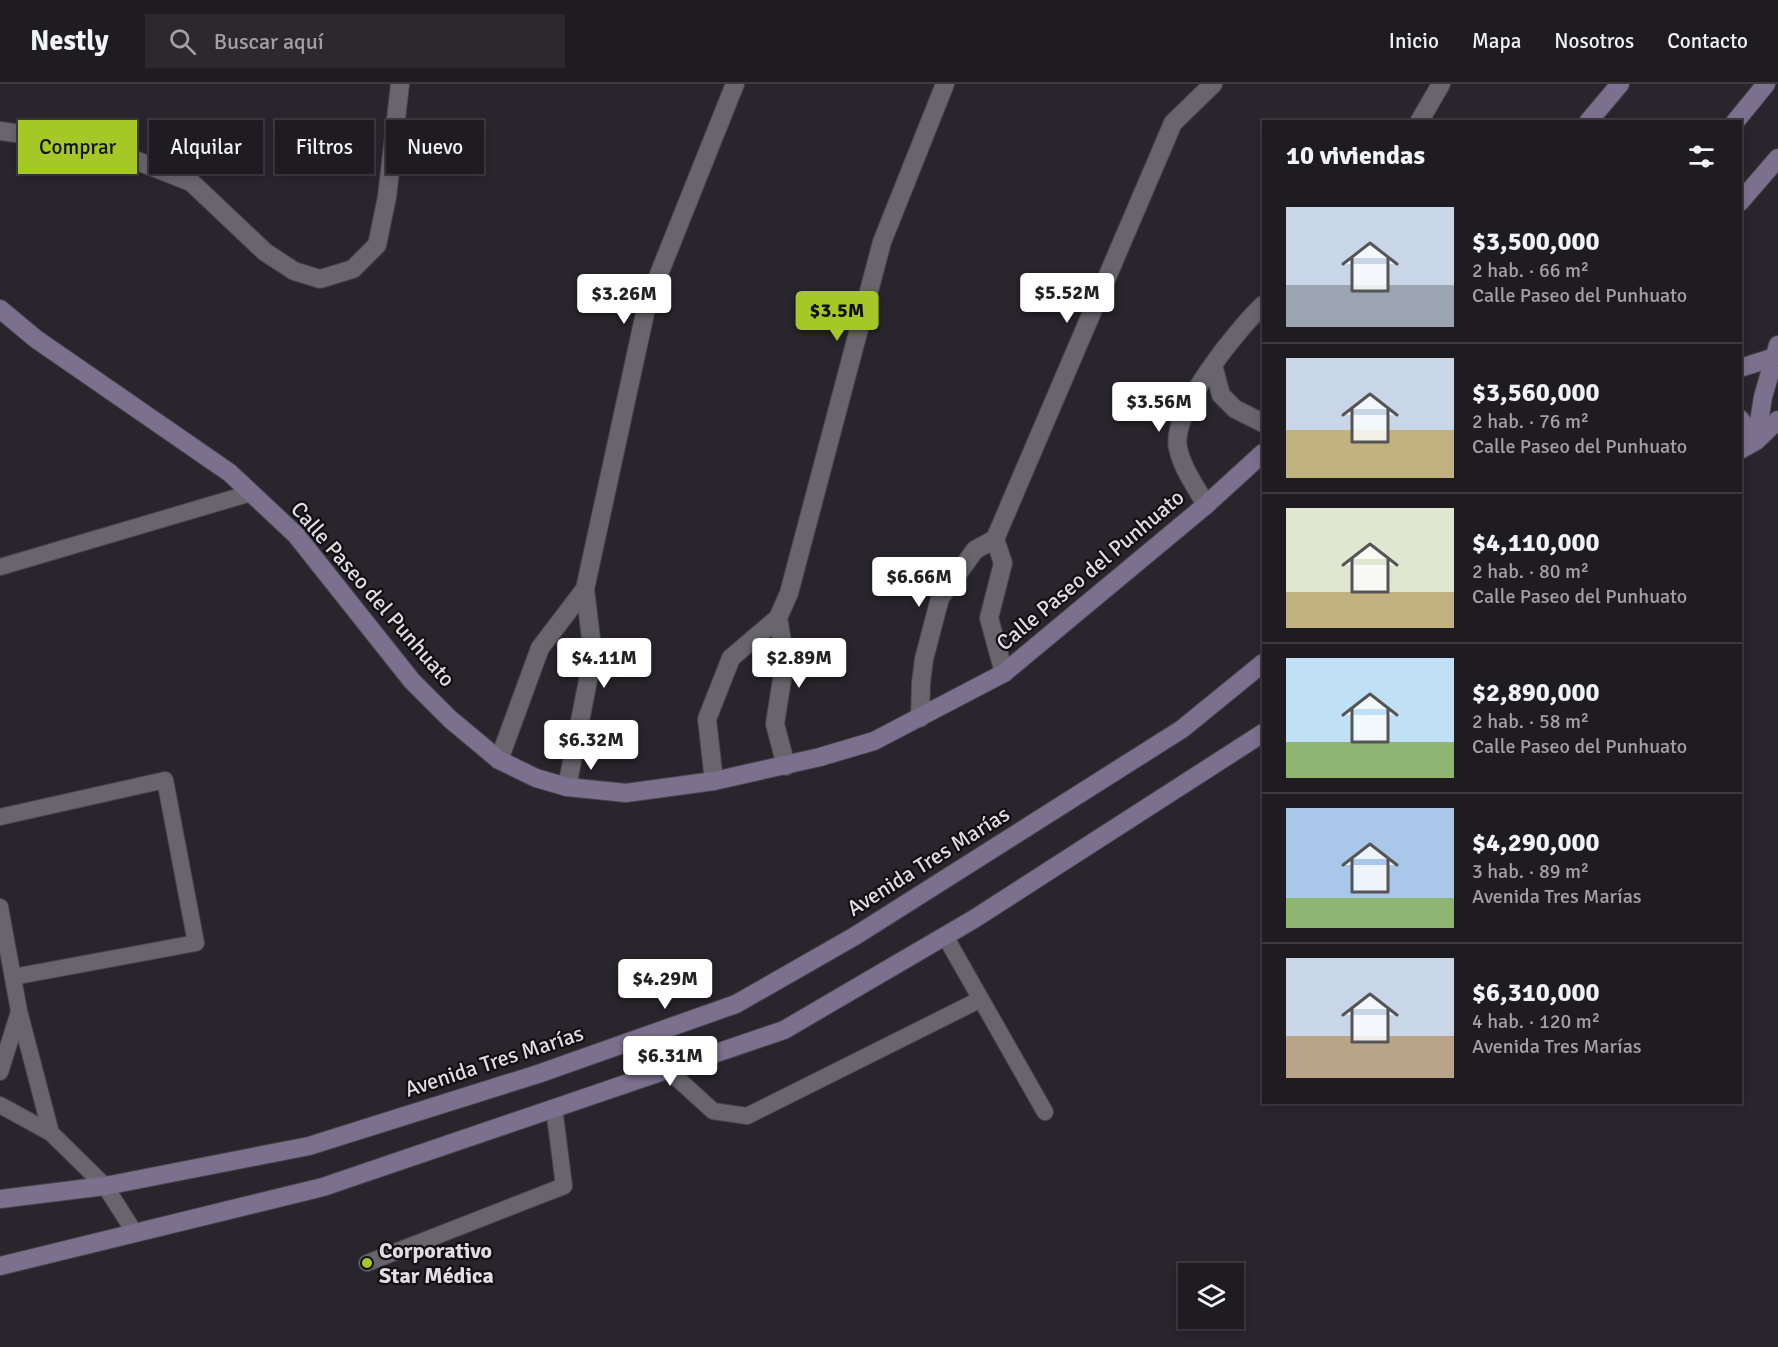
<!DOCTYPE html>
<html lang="es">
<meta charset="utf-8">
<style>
:root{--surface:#1e1c21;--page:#2b292e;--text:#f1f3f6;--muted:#a1a1a5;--line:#3c3a3f;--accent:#a4c825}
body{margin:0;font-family:Signika,sans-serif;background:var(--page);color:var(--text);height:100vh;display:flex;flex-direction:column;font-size:22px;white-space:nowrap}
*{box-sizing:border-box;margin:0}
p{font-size:20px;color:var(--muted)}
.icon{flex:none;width:33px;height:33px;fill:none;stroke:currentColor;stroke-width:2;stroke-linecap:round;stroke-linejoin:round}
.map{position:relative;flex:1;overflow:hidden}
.details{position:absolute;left:1262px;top:36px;width:480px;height:984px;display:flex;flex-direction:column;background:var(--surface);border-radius:0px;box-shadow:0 3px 9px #0003,0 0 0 2px var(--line)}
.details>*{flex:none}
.hud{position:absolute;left:18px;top:36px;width:570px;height:54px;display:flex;gap:12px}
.buttons{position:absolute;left:1178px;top:1179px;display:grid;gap:12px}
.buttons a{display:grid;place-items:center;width:66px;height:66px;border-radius:0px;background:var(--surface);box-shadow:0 3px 9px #0003,0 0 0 2px var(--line);font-size:30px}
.price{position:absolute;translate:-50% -51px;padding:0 14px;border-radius:6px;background:#fff;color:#222;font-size:20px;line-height:39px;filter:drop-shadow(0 2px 3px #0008)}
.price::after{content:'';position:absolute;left:50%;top:36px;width:18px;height:14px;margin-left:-9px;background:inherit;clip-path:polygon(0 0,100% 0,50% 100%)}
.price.selected{background:var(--accent);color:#111}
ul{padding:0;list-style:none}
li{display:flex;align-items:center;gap:18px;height:150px;padding:0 24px}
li+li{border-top:2px solid var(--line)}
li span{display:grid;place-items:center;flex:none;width:168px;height:120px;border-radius:0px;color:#555}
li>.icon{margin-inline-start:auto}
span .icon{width:72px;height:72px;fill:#fffc;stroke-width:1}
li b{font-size:26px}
h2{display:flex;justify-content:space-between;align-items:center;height:72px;padding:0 24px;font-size:26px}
.pill{padding:0 21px;border-radius:0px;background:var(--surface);box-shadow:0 3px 9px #0003,0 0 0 2px var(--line);font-size:21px;line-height:54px}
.pill.selected{background:var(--accent);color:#111}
header{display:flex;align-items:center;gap:36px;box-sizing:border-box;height:84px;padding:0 30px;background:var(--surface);border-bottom:2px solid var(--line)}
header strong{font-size:28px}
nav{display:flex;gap:33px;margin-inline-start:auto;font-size:21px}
.search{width:420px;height:54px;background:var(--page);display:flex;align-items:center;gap:15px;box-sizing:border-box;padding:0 21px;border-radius:0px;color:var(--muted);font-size:22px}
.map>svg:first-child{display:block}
</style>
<header>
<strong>Nestly</strong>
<div class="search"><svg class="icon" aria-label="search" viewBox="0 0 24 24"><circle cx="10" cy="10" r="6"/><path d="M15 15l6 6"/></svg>Buscar aquí</div>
<nav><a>Inicio</a><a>Mapa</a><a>Nosotros</a><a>Contacto</a></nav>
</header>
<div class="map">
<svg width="1778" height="1263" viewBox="0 0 1778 1263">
<rect width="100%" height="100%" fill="#28262c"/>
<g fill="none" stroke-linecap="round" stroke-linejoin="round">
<g stroke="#47454a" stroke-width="18">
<path id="lane" d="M0,483L251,409
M0,733L165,696L196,859L13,893
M0,823L19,927L51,1049
M945,852L1045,1028
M667,985L713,1027L747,1032L979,916
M0,988L19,928
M0,1021L51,1049L105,1102L135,1149
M367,1179L564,1102L554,1024"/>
</g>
<g stroke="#47454a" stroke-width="20">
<path id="street" d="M1419,38L1441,0
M0,47L94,60L191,98L265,168L294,187L320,195L353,185L377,161L387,113L400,0
M1213,281L1221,311L1235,325L1263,339
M1206,421C1196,403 1182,384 1178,364C1170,327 1237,246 1263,221
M995,455L1003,479L989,534L1004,589
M778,534L785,576L775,640L786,682
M920,634L921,599L924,575L940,514L975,466L995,455L1173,39L1213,0
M499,676L540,564L585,505
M714,697L707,635L731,574L778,534L789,509L882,158L945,0
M567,703L593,571L585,505L647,220L735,0"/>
</g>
<g stroke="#47454a" stroke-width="20">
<path id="secondary" d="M1588,38L1620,0
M1735,38L1766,0
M1740,118L1778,74
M0,225L36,255L230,389L296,451L412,597L450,635L499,676L536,694L567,703L626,709L714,697L820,673L874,657L1004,589L1206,421L1263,369
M1740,284L1778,272
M1740,335L1756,357
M1756,357L1763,313L1778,261
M1740,366L1756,357L1778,336
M0,1115L105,1102L309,1062L538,990L736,920L855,852L1182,645L1263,579
M0,1182L323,1103L784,946L974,835L1263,649"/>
</g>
<use href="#lane" stroke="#68656d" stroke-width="16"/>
<use href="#street" stroke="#68656d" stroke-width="18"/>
<use href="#secondary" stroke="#7c708f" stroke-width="18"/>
</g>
<circle fill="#a4c825" stroke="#100f12" stroke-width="2" cx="367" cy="1179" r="6"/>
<g text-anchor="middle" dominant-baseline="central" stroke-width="4.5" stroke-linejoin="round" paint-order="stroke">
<g font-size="22" fill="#dfdde2" stroke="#100f12">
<text transform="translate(1090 486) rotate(-40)">Calle Paseo del Punhuato</text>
<text transform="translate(373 510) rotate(49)">Calle Paseo del Punhuato</text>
<text transform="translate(928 777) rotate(-32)">Avenida Tres Marías</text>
<text transform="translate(494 977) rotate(-18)">Avenida Tres Marías</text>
</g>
<g font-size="22" font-weight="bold" fill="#dfdde2" stroke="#100f12" text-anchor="start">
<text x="379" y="1166">Corporativo<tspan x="379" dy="25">Star Médica</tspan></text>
</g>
</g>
</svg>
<div class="buttons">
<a><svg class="icon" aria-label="layers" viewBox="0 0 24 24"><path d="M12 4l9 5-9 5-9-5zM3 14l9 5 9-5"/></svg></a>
</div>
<b class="price" style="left:1067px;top:240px">$5.52M</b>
<b class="price" style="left:624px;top:241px">$3.26M</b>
<b class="price selected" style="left:837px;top:258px">$3.5M</b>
<b class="price" style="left:1159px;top:349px">$3.56M</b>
<b class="price" style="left:919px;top:524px">$6.66M</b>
<b class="price" style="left:604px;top:605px">$4.11M</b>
<b class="price" style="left:799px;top:605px">$2.89M</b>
<b class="price" style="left:591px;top:687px">$6.32M</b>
<b class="price" style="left:665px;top:926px">$4.29M</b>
<b class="price" style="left:670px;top:1003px">$6.31M</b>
<div class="hud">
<a class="pill selected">Comprar</a>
<a class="pill">Alquilar</a>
<a class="pill">Filtros</a>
<a class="pill">Nuevo</a>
</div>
<section class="details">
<h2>10 viviendas<svg class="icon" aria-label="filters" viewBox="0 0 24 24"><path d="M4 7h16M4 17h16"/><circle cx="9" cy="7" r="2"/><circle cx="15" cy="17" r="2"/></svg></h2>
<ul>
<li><span style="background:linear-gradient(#c9d6e8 65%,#9aa5b1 0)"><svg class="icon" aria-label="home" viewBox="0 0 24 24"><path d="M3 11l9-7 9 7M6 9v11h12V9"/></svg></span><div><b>$3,500,000</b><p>2 hab. · 66 m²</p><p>Calle Paseo del Punhuato</p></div></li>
<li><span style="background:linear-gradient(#c9d6e8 60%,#c2b280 0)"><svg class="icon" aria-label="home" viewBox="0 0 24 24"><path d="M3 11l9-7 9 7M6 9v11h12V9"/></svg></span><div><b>$3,560,000</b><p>2 hab. · 76 m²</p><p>Calle Paseo del Punhuato</p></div></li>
<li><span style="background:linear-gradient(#dfe7d0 70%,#c2b280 0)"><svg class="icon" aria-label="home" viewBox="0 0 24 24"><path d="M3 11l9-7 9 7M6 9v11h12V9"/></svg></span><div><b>$4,110,000</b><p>2 hab. · 80 m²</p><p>Calle Paseo del Punhuato</p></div></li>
<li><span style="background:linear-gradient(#bfe0f5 70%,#8fb573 0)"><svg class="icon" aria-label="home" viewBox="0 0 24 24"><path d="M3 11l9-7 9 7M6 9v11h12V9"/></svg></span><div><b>$2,890,000</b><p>2 hab. · 58 m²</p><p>Calle Paseo del Punhuato</p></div></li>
<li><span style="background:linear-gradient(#a9c7e8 75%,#8fb573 0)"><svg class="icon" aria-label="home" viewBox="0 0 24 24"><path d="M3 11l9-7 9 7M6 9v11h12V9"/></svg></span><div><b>$4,290,000</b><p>3 hab. · 89 m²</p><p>Avenida Tres Marías</p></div></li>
<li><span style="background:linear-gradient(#c9d6e8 65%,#b9a48a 0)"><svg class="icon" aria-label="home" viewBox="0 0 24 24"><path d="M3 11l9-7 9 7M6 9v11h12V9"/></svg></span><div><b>$6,310,000</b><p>4 hab. · 120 m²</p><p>Avenida Tres Marías</p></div></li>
</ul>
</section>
</div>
